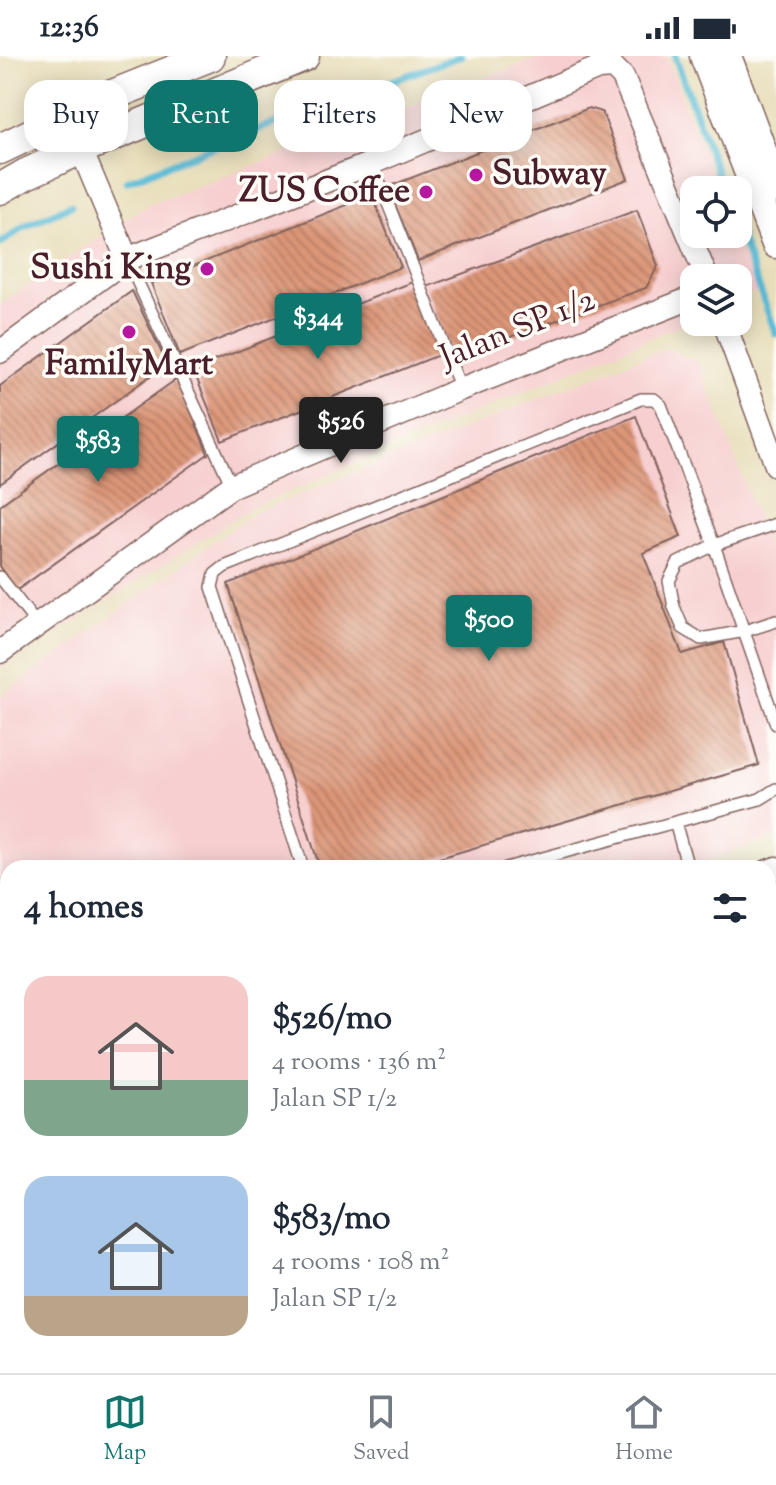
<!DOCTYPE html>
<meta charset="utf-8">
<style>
:root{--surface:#fff;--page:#f2f2f3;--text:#1f2937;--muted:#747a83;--line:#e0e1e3;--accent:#0f766e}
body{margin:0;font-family:"Sorts Mill Goudy",serif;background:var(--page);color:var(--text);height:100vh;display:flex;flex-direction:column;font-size:30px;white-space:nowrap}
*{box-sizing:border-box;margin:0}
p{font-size:26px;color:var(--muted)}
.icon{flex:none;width:44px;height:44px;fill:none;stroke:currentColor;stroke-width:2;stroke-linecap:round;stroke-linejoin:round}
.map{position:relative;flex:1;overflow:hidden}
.drawer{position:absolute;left:0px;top:804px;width:776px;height:514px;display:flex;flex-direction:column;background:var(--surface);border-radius:24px 24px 0 0;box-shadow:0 4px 20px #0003}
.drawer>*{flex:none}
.hud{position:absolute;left:24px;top:24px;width:728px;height:72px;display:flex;gap:16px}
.tools{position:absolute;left:680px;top:120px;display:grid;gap:16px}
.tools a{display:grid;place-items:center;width:72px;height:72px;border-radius:16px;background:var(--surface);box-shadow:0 4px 20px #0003;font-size:40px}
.price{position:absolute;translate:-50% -68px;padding:0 18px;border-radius:8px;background:var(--accent);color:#fff;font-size:26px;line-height:52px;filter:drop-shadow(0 2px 4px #0008)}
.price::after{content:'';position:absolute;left:50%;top:48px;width:24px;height:18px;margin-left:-12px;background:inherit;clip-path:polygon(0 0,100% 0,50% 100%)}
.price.active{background:#222;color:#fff}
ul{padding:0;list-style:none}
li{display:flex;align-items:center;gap:24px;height:200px;padding:0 24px}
li span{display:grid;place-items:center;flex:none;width:224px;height:160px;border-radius:24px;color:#555}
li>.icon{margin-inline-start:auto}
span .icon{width:96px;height:96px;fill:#fffc;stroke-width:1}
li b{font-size:34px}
h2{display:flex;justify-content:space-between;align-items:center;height:96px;padding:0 24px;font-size:34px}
.tag{padding:0 28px;border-radius:24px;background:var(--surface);box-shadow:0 4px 20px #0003;font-size:28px;line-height:72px}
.tag.active{background:var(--accent);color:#fff}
.status{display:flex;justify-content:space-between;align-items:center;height:56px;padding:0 40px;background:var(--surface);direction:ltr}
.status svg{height:22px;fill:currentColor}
.tab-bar{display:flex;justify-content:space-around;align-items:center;height:112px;border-top:2px solid var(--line);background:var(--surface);font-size:22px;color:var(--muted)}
.tab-bar a{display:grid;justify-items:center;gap:4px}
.tab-bar .active{color:var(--accent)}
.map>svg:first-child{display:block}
</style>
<div class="status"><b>12:36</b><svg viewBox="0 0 49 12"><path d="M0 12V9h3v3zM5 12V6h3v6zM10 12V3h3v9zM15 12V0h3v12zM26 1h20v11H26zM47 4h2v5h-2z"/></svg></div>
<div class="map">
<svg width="776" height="1317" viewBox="0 0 776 1317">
<defs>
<pattern id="building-back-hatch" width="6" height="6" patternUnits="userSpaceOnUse" patternTransform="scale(2)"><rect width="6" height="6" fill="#dc9678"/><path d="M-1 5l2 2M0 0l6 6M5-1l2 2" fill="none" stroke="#b47a63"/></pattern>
</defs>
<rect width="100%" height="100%" fill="#fdfcf7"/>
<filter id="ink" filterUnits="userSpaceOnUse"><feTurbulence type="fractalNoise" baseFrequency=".0125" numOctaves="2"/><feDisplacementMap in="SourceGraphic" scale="16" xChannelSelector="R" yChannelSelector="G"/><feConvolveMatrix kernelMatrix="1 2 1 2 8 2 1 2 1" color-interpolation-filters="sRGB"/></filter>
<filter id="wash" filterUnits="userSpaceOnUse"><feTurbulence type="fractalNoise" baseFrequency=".006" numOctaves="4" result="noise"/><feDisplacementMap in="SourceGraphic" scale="32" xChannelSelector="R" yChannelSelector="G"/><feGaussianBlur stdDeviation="1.8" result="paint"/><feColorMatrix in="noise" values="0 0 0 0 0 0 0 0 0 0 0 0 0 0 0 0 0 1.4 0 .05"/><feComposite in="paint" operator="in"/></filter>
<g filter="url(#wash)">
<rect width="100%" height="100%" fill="#e8deba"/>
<path fill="#f7cfd0" d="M544,0H666L718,134H694V178H734L757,236L738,244V222H694V263L253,451L0,613V249L146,150Z
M665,292L699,306L776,512V780L687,812H8V942L0,943V641L254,457Z
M776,853V1317H597L595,1310H768V855Z"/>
<path fill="#b6c163" stroke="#807047" stroke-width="2" d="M776,1138V1317H649L647,1310H768V1140Z"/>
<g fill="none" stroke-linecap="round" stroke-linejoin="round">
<path stroke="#59bbd7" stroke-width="7" d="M675,0L723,134
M127,125L251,76L461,0
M738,174L776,278
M0,188L24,171L71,149"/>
</g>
<g id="blocks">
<path fill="url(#building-back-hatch)" d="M589,52L602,56L628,123L418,205L388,131Z
M372,139L401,211L180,299L151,227Z
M637,154L658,210L646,232L452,302L426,231Z
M415,225L444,297L222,385L193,313Z
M132,235L167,308L0,428V330Z
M178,322L208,398L17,534L0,510V449Z
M636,360L681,481L643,497L682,598L724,586L759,709L405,812H320L228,528Z
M776,907V1103L768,1105V909Z
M88,1310H252V1311L229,1317H89Z
M333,1310H533L535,1317H335Z"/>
</g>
</g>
<g filter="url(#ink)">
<use href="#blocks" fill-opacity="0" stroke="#81625d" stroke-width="2"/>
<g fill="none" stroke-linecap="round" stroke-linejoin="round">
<g stroke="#81625d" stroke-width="14">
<path id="service" d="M372,107L461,333
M127,203L232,430
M776,468L714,489L678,507L669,525L674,551L683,572L701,583L745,575L776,565
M0,521L38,570
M675,766L688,812
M303,812L212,531L215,518L224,511L641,343H654L661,349L714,489L776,668
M506,812L760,743L776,733
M768,887L776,885
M768,1129L776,1126
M0,1236L8,1234
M630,1310L632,1317
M247,1317L275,1310"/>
</g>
<g stroke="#81625d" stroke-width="25">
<path id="minor" d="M67,60L127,203
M724,266L776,409
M0,296L127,203L372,107L598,12L613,11L623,21L707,222
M0,596L232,430L461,333L694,241
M768,815L776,812
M0,985L8,983
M0,1170L8,1202
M34,1310L36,1317
M567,1310L569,1317"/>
</g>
<g stroke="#81625d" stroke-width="31">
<path id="tertiary" d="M704,0L776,188
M727,0L776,132"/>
</g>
<g stroke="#81625d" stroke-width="33">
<path id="secondary" d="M0,93L110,40L210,0
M0,133L26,118L81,93L304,0"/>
</g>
<use href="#service" stroke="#fff" stroke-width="11"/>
<use href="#minor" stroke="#fff" stroke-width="22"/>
<use href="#tertiary" stroke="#fff" stroke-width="28"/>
<use href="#secondary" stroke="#fff" stroke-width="30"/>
</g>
</g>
<g fill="#b5179e" stroke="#fdfcf7" stroke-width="3">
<circle cx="476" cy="119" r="8"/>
<circle cx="426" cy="136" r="8"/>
<circle cx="207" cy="213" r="8"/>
<circle cx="129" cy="276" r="8"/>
</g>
<g text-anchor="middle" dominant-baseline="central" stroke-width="7" stroke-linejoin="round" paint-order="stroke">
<g font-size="34" font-weight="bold" fill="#4a1f2b" stroke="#fdfcf7" text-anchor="end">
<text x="492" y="119" text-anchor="start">Subway</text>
<text x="410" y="136">ZUS Coffee</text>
<text x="191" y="213">Sushi King</text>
<text x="129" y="309" text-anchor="middle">FamilyMart</text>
</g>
<g font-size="34" fill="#4a1f2b" stroke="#fdfcf7">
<text transform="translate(518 274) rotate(-22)">Jalan SP 1/2</text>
</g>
</g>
</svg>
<div class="tools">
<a><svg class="icon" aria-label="locate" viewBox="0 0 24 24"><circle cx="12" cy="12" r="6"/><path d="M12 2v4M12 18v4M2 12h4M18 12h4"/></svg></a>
<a><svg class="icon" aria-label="layers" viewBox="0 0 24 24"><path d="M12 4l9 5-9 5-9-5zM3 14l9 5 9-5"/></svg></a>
</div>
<b class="price" style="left:318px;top:305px">$344</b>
<b class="price active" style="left:341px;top:409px">$526</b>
<b class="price" style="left:98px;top:428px">$583</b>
<b class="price" style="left:489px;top:607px">$500</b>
<div class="hud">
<a class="tag">Buy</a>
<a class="tag active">Rent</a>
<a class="tag">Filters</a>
<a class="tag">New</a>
</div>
<section class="drawer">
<h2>4 homes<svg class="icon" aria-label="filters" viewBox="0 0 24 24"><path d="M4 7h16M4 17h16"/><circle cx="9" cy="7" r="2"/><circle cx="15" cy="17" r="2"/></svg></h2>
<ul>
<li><span style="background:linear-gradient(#f6c9c9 65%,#7fa58c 0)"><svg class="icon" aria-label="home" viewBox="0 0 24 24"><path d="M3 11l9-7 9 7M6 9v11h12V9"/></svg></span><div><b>$526/mo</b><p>4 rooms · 136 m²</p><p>Jalan SP 1/2</p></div></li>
<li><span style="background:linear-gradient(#a9c7e8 75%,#b9a48a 0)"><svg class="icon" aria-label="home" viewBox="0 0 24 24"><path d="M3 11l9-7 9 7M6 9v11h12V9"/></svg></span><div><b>$583/mo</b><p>4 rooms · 108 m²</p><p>Jalan SP 1/2</p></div></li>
</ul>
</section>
</div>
<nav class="tab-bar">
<a class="active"><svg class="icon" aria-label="map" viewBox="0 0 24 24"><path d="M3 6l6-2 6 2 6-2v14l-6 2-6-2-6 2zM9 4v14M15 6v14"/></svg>Map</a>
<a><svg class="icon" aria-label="saved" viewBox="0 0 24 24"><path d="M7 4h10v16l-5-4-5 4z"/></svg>Saved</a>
<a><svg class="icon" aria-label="home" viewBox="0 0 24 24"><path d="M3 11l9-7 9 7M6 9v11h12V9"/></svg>Home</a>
</nav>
